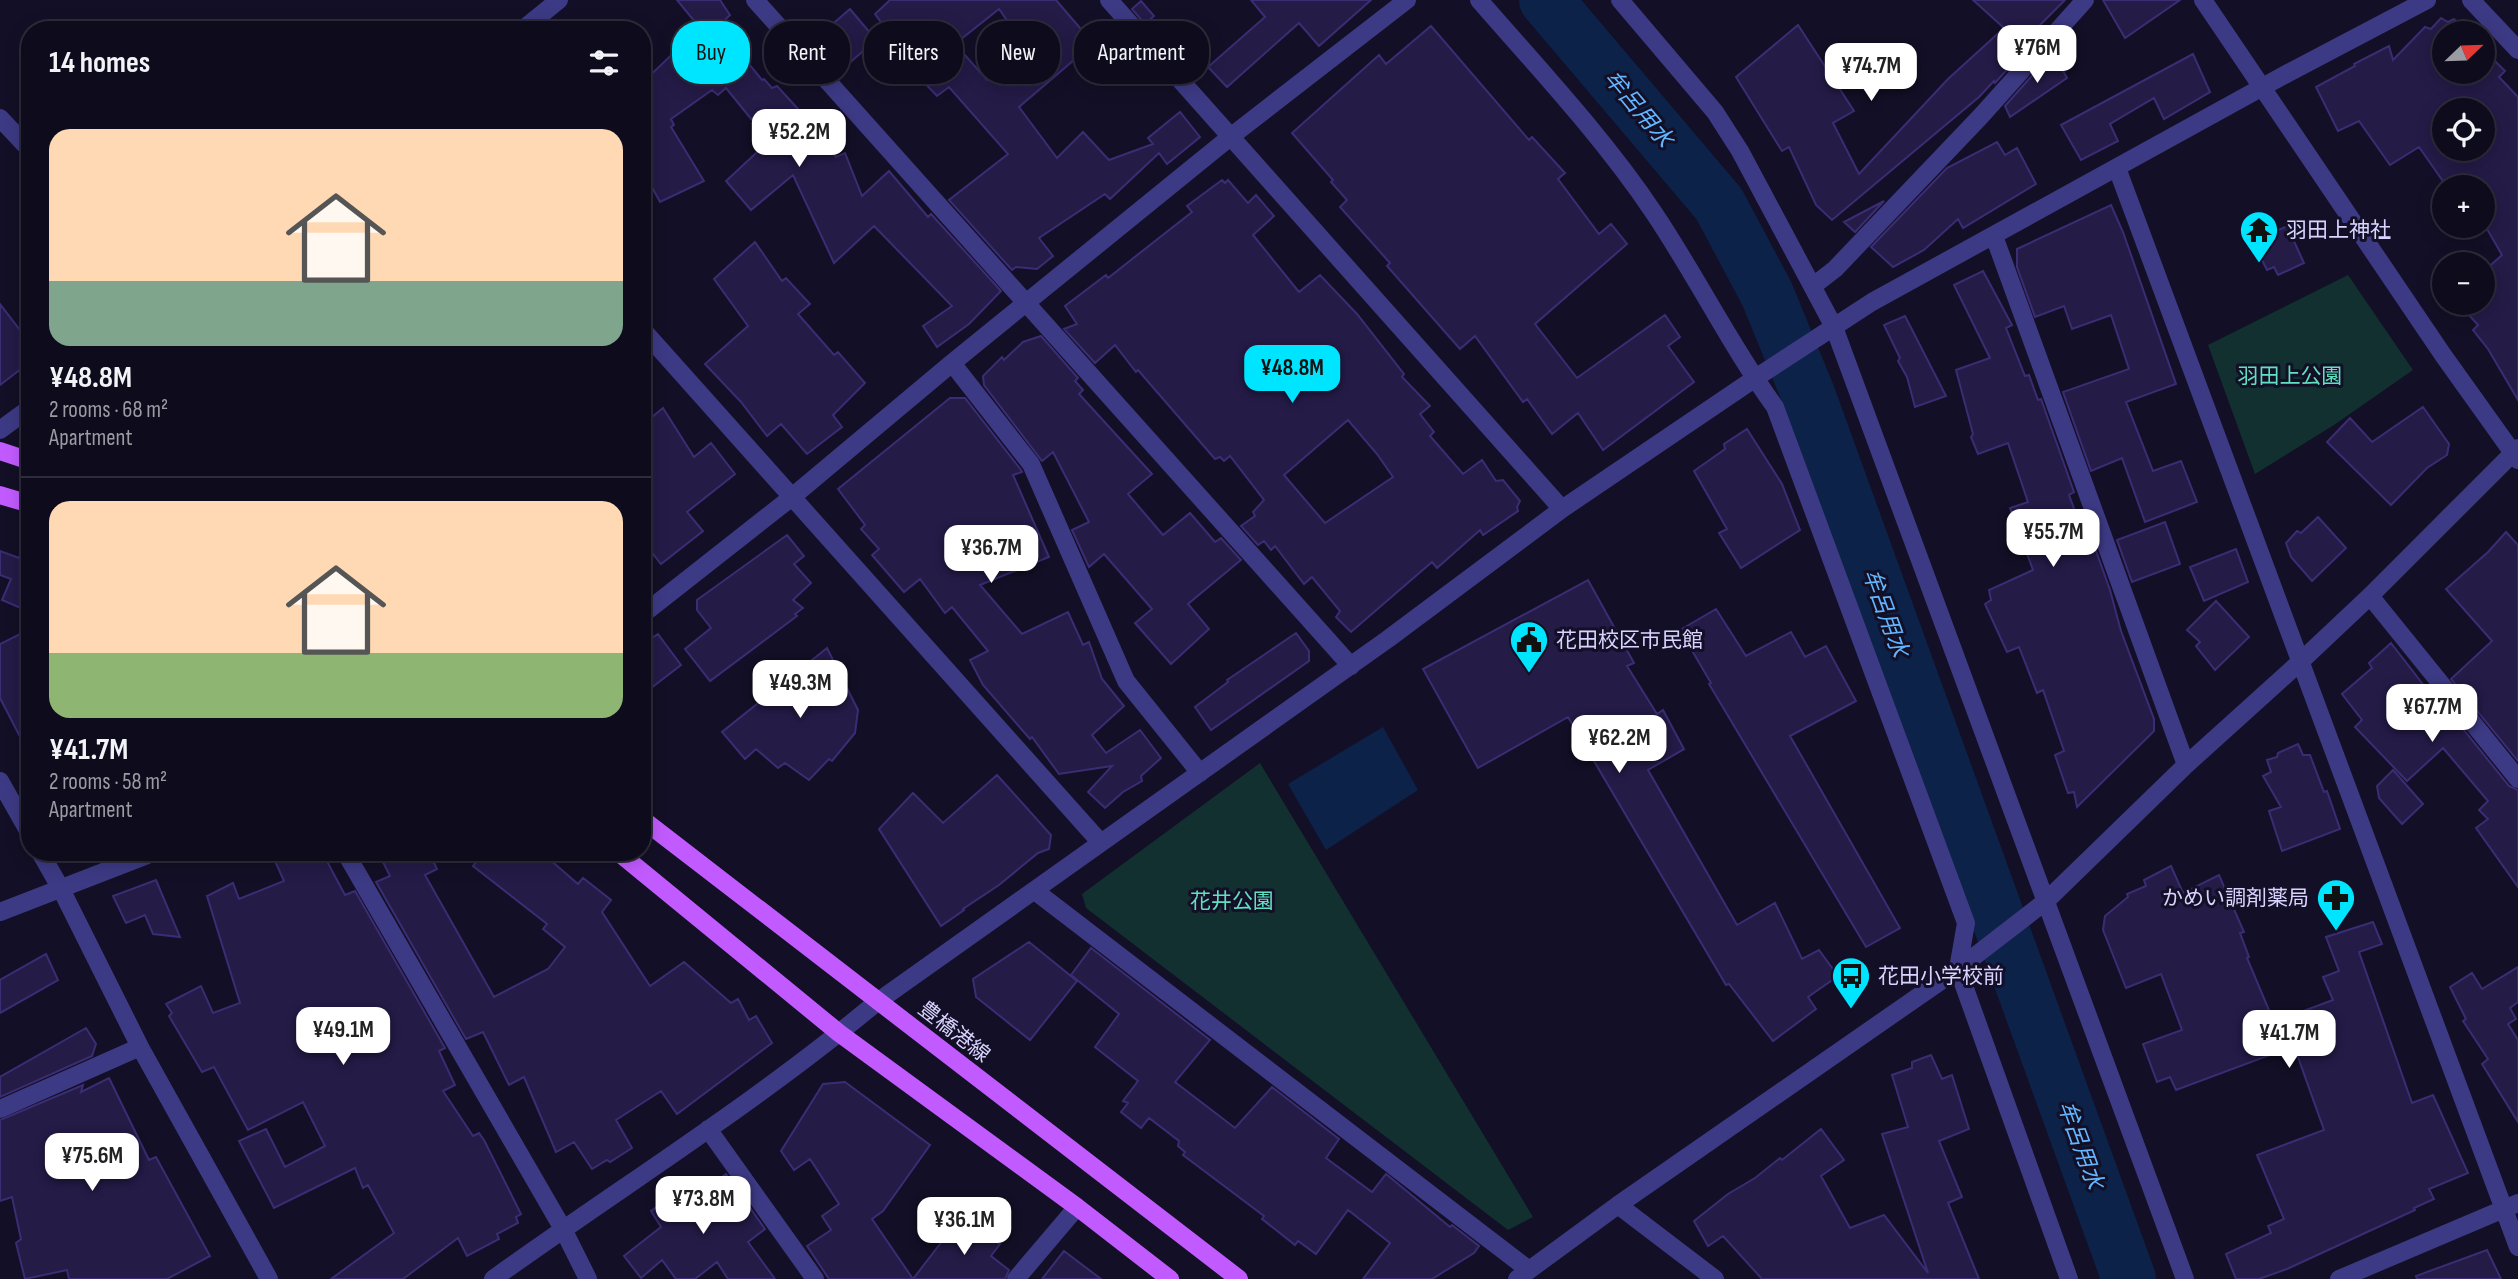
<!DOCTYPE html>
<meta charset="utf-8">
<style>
:root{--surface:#0e0b1c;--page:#1c1929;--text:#f1f3f6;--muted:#9b9ba3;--line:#2e2b3b;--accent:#00e5ff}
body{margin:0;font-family:"Sofia Sans Condensed","Noto Sans JP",sans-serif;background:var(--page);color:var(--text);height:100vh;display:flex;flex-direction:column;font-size:26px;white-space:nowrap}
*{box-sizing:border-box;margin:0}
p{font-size:23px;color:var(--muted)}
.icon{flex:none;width:38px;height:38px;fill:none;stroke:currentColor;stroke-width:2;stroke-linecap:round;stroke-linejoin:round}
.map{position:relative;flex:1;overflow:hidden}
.sheet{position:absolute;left:21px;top:21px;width:630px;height:840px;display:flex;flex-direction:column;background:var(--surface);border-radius:28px;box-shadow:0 4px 18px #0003,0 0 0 2px var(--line)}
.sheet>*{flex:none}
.guide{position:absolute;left:672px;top:21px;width:665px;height:63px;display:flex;gap:14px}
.needle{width:46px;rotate:67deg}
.controls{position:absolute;left:2432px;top:21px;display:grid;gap:14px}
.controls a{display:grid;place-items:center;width:63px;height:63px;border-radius:50%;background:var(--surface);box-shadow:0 4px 18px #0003,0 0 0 2px var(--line);font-size:35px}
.price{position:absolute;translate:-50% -60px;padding:0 16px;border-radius:14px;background:#fff;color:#222;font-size:23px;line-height:46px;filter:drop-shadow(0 2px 4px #0008)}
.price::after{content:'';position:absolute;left:50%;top:42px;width:21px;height:16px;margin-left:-10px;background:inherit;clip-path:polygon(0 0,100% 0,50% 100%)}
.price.active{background:var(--accent);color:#111}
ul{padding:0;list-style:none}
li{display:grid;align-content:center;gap:14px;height:371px;padding:0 28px}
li+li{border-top:2px solid var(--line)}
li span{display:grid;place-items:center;height:217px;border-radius:21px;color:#555}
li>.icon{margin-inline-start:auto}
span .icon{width:126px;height:126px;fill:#fffc;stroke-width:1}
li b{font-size:30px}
h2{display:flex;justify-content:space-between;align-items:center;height:84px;padding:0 28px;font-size:30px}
.pill{padding:0 24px;border-radius:28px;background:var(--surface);box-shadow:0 4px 18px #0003,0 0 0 2px var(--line);font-size:24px;line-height:63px}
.pill.active{background:var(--accent);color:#111}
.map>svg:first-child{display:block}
</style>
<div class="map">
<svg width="2518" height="1279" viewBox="0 0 2518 1279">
<rect width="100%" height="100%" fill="#130f26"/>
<path fill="#12302f" d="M2348,275L2413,370L2334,425L2255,474L2208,345Z
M1260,763L1533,1217L1508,1230L1086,908L1082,894Z"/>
<path fill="#0c2248" d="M1383,727L1418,790L1326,850L1288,784Z"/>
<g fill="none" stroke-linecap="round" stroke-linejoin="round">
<path stroke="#0c2248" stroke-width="54" d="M1546,0L1719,204L1767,294L1808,394L2129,1279"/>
</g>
<path fill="#241b47" stroke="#3b2d73" stroke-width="2" fill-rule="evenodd" d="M677,0H720L730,15L718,26L762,80L764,79L772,88L777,86L810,122L836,157L845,153L862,196L889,171L928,217L931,214L1001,291L969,324L937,347L923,326L952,306L874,226L834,263L793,175L751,210L726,181L769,141L726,88L718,95L712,90L671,119L674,125L671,127L704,181L660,202L642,169V83L700,28Z
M890,0H1056L1092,42L1114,23L1129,39L1087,78L1074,60L1019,107L1057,158L1083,132L1109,160L1153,144L1148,138L1180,112L1200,137L1167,164L1159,153L1110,199L1105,194L1039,238L1053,256L1037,269L1016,267L1012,270L949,200L1008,154L949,87L937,96L914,72V67L875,14ZM999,9L1027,49L987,80L955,44Z
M1251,0H1371L1319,46L1299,23L1227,87L1208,67L1265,17Z
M1973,0H2065L2039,26L2042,31L1995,83L1994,81L1979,97L1832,220L1816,205L1789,147L1782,151L1736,77L1798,25L1854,111L1833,123L1859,174L1948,79L2004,28Z
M2103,0H2180L2125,38Z
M1141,1L1154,16L1145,24L1132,9Z
M850,9L876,40L847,65L820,35Z
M2441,18L2448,22L2454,19L2462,28L2468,27L2472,33H2445V72H2483V49L2505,71L2499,77L2518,97V400L2488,349L2473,330L2478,325L2458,303H2483V272L2502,255L2483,222V187H2447L2419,147L2390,165L2359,121L2338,131L2316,87L2355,66L2354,64L2389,46L2393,60L2425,27L2431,29ZM2445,110H2483V149H2445Z
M1431,26L1529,140L1532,137L1565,173L1558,179L1599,234L1611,224L1627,244L1535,324L1577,378L1665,315L1680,337L1668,346L1694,382L1603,450L1578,413L1552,434L1527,399L1523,402L1475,336L1460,349L1387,266L1390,263L1340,207L1347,200L1331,182L1333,180L1292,133L1379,55L1386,64Z
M2053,52L2067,78L2010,117L2005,106Z
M2193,54L2210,92L2164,119L2154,98L2110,124L2118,141L2081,160L2061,125Z
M1997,142L2005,155L2017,148L2036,184L1963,228L1958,219L1924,250L1893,267L1871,247L1947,168Z
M1222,180L1225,183L1228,180L1248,203L1256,195L1274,216L1253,235L1299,292L1320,275L1357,314L1404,374L1402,377L1430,406L1420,414L1434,432L1430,436L1463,474L1482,460L1496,481L1503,480L1520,501L1517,507L1518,511L1483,535L1480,530L1437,568L1432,562L1351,632L1336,617L1340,611L1312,577L1304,584L1275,546L1271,550L1264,541L1258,545L1241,526L1255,516L1253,512L1264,500L1230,456L1224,461L1220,457L1215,459L1138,370L1136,372L1115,345L1095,363L1064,329L1077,324L1065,306L1106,275L1108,278L1192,212L1187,206ZM1348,420L1377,454L1393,477L1325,523L1284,475Z
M1884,201L1855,232L1844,222Z
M2111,205L2123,232L2176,384L2126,402L2153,471L2181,461L2197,502L2145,522L2122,458L2091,471L2063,392L2129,369L2111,315L2072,329L2064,306L2035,317L2017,267V249Z
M2287,226L2304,263L2278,275L2274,267L2267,270L2253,242Z
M755,242L782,281L786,278L810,304L798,314L834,355L838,352L865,383L833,415L842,427L807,454L781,424L767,436L741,402L705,364L748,326L714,279Z
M1983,271L2012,325L2006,328L2025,376L2029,375L2038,400L2041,399L2074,492L2069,495L2089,549L2095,548L2110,590L2121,631L2154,719V731L2077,807L2074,792L2068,793L2055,755L2064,751L2043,690L2037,693L2019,647L2007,652L1985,604L1991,600L1989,590L2033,570L2010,508L2028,502L2008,443L1978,454L1971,437L1973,434L1956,370L1990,358L1954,285Z
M0,304L30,343V362L0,385Z
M1905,316L1946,396L1915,407L1907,377L1898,361L1900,358L1884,325Z
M1041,336L1078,378L1075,381L1083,390L1079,394L1152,474L1128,494L1163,535L1190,513L1215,542L1221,538L1241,560L1188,604L1209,629L1171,664L1135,623L1152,609L1104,554L1089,567L1072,530L1089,522L1053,452L1042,461L984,385L983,376L1002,357L1004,360L1023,342Z
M950,398H965L1021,470L1022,472L1013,475L1049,557L980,585L1022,634L1068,612L1083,645L1089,642L1102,679L1124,706L1092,735L1106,753L1140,730L1161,758L1141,776L1142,781L1123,792L1105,808L1088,792L1112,766L1059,774L1032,737L1030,739L983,685L970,660L988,651L952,607L945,613L920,579L904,592L872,555L879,549L861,529L865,525L838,489Z
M2423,407L2449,444L2447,455L2427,468L2391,505L2327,442L2350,418L2372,442Z
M663,408L694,457L711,443L735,474L687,512L703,531L661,564L642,540V425Z
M1747,429L1782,484L1800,530L1741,568L1719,533L1727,529L1694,471L1725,449L1724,444Z
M2318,517L2346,548L2312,581L2291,557L2286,543L2297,531L2301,533Z
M2165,522L2180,564L2132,582L2117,540Z
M2506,532L2518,545V761L2451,679L2492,641L2446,589L2488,552Z
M28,535H30V612L2,600L11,579L0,575V551L19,558Z
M787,535L804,556L794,564L811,583L793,600L803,608L795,614L797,616L710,681L685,649L711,628L697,610V600Z
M2236,549L2248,582L2204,601L2190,567Z
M1588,580L1634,663L1627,666L1657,714L1663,710L1684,749L1648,770L1737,925L1775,903L1802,959L1819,950L1838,976L1808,997L1816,1009L1773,1041L1729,984L1726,985L1568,717L1478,768L1423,669Z
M2216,601L2249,637L2215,670L2196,646L2200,642L2187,630Z
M1716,609L1746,656L1791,632L1805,657L1826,646L1856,701L1790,736L1900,928L1866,947L1709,684L1711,683L1680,630Z
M30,629V756L0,698V644Z
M1296,633L1309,651V661L1211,730L1195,707L1228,682L1227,680Z
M658,634L681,665L642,695V644Z
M2391,643L2432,696L2435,694L2509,786L2518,790V887L2476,828L2488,819L2479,810L2488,801L2443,748L2407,781L2355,727L2362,720L2342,694L2372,668L2369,663Z
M827,648L858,710L855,733L832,761L829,759L809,780L785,763L778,768L756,749L745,759L722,732Z
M2298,744L2303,755H2310L2324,792L2327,791L2340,829L2282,851L2269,811L2281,807L2263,776L2271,772L2267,760L2277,757L2278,753Z
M2393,770L2423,804L2402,824L2379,798L2377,786Z
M997,775L1051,835L1049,849L1038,853L999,885L963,909L964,910L941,926L879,829L913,793L943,823Z
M271,852H322L345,895L355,891L445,1048L439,1051L455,1085L443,1091L473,1136L479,1133L484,1140L521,1214L516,1217L518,1223L497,1234L499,1239L467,1256L458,1238L403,1279H331L394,1233L368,1185L363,1188L355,1168L274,1208L239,1141L266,1129L285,1167L325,1146L303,1102L248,1130L214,1067L202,1072L169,1016L172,1013L166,1004L201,986L213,1013L240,1003L207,896L233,883L239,899L284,881Z
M378,852H429L437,869L425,875L494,997L548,969L565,947L543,929L547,924L473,866L484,852H541L578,884L583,878L611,900L602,912L650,986L684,962L731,1003L738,999L749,1020L756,1016L772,1043L677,1114L661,1091L616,1120L632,1148L610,1162L607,1160L592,1169L574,1142L556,1152L524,1077L509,1085L483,1032L466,1039L376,882L390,876Z
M2171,866L2183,893L2219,875L2244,932L2240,933L2249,957L2247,958L2274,1022L2333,1000L2323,977L2339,971L2326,937L2373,922L2382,944L2359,952L2412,1103L2433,1095L2468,1173L2429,1189L2434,1199L2414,1208L2415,1210L2287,1269L2259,1279H2236L2226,1254L2271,1233L2268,1226L2284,1219L2257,1155L2324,1130L2294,1046L2176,1090L2170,1077L2157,1082L2143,1044L2182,1030L2161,974L2126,988L2103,930L2105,916L2128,897L2127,894L2146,886L2144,880Z
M156,880L180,937L153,934L145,915L126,923L113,896Z
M1029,942L1077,981L1030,1040L976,997L973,979Z
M1091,948L1210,1040L1175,1082L1235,1128L1272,1087L1339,1139L1326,1158L1372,1192L1386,1174L1450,1227L1452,1225L1479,1246L1474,1253L1432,1279H1363L1390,1243L1348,1210L1316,1254L1298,1241L1295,1245L1262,1219L1264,1216L1183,1155L1185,1152L1178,1146L1179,1141L1149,1118L1141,1128L1121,1112L1128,1103L1123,1101L1138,1081L1095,1047L1119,1014L1071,975Z
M46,954L58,980L0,1013V980Z
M2518,967V1002L2510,1008L2516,1019L2508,1024L2518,1040V1122L2482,1064L2488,1059L2463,1021L2466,1019L2450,987L2472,973L2482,989Z
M86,1028L96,1044L92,1056L0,1097V1077Z
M1931,1055L1942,1079L1952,1075L1969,1129L1939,1141L1962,1197L1948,1203L1979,1279H1762L1723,1236L1708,1246L1694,1221L1728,1194L1755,1178L1780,1158L1782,1160L1821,1129L1844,1160L1821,1176L1850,1228L1884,1215L1928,1273L1882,1134L1908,1127L1892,1075L1912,1068V1062Z
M109,1078L149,1160L156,1157L210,1256L167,1279H69L67,1270L25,1279L16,1243L21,1239L12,1197L0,1201V1120L83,1085L81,1092Z
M845,1082L930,1145L883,1211L872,1219L913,1279H829L807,1246L831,1230L822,1216L839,1204L810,1159L794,1170L781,1151L823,1084Z
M726,1174L765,1229L748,1242L775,1279H728L717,1262L695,1279H676L662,1260L641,1278L624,1256L661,1227L651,1211L685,1187L693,1199Z
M960,1218L1000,1244L991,1256L1009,1270L1005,1279H913Z
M2487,1250L2501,1279H2417L2416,1276Z
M1064,1251L1101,1279H1042Z"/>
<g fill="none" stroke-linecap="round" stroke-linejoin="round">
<path stroke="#3d3a85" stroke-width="18" d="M755,0L1351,666
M1109,0L1562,509
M1479,0C1539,69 1603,137 1654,213C1697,277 1730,345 1775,407L1966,923L1958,969L2069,1279
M1620,0L1715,112L1740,151L1834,327L2185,1279
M2203,0L2443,355L2518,460
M2471,0L2518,50
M522,30L559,0
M0,118L30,150
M2117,168L2518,1247
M1994,236L2186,765
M1813,286L1835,269L1981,116L2085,0
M642,329L1101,843
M952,363L1031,464L1126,681L1200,773
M0,430L30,408
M2370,596L2518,779
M642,615L792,497L952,363L1229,138L1407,0
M0,781L30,834
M40,852L61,889L140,1047L269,1279
M345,852L563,1229L588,1279
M1035,891L1529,1270
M0,912L155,852
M0,1109L140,1047
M708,1129L815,1279
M1618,1205L1715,1279
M493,1279C621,1187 756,1103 877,1002L1388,639L1562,509L1754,379L1872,302L2290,72L2427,0
M1016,1279L1077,1207
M1517,1279L1618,1205L1958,969L2046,901L2186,765L2300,662L2370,596L2518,448
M2339,1279L2518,1203"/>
<path stroke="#c25bff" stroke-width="18" d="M0,451L30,461
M0,495L30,504
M642,819L1239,1279
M618,852L839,1033L1077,1207L1170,1279"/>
</g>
<defs>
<g id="temple-pin" transform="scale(2.0125)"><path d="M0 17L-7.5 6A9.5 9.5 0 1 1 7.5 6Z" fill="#00e5ff" stroke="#130f26"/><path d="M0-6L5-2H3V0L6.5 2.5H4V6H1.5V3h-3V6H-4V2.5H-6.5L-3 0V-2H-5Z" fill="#111"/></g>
<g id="civic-pin" transform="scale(2.0125)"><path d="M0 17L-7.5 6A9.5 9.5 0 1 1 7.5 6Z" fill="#00e5ff" stroke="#130f26"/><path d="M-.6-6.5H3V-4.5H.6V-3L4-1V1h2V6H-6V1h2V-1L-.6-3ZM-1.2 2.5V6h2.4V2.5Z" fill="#111"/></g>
<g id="pharmacy-pin" transform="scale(2.0125)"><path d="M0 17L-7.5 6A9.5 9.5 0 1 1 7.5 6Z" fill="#00e5ff" stroke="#130f26"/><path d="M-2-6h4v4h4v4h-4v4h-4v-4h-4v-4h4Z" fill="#111"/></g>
<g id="bus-pin" transform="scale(2.0125)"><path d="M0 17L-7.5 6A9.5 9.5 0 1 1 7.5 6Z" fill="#00e5ff" stroke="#130f26"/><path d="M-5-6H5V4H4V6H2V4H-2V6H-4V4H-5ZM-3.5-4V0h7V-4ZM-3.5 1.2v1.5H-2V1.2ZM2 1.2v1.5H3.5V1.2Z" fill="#111"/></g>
</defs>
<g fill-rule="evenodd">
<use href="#temple-pin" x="2259" y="230"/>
<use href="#civic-pin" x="1529" y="640"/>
<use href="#pharmacy-pin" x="2336" y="898"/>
<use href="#bus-pin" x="1851" y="976"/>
</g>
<g text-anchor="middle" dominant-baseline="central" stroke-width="6" stroke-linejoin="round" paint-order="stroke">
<g font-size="21" fill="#d9d4ff" stroke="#130f26" text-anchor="start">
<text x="2286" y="230">羽田上神社</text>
<text x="1556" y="640">花田校区市民館</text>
<text x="2309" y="898" text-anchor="end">かめい調剤薬局</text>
<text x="1878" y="976">花田小学校前</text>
</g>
<g font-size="21" fill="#5fe0c0" stroke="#130f26">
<text x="2290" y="376">羽田上公園</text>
<text x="1232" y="901">花井公園</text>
</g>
<g font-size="21" fill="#d9d4ff" stroke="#130f26">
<text transform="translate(954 1032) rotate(38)">豊橋港線</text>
</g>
<g font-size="23" font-style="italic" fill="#62b6ff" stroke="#130f26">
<text transform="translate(1638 109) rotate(50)">牟呂用水</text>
<text transform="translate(1885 613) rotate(70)">牟呂用水</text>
<text transform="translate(2080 1145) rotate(70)">牟呂用水</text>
</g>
</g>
</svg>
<div class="controls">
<a><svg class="needle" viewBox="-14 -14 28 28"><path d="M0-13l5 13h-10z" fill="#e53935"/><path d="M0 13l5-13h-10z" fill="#9b9ba3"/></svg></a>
<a><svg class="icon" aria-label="locate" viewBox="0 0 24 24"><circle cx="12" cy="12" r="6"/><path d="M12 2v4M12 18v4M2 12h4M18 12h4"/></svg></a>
<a>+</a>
<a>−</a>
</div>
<b class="price" style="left:2037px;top:85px">¥76M</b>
<b class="price" style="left:1871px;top:103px">¥74.7M</b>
<b class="price" style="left:799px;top:169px">¥52.2M</b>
<b class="price active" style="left:1292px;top:405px">¥48.8M</b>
<b class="price" style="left:2053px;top:569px">¥55.7M</b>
<b class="price" style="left:991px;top:585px">¥36.7M</b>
<b class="price" style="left:800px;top:720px">¥49.3M</b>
<b class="price" style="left:2432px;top:744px">¥67.7M</b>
<b class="price" style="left:1619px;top:775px">¥62.2M</b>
<b class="price" style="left:343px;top:1067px">¥49.1M</b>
<b class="price" style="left:2289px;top:1070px">¥41.7M</b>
<b class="price" style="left:92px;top:1193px">¥75.6M</b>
<b class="price" style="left:703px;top:1236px">¥73.8M</b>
<b class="price" style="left:964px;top:1257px">¥36.1M</b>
<div class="guide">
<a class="pill active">Buy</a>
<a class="pill">Rent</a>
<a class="pill">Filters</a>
<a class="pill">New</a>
<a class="pill">Apartment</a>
</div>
<section class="sheet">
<h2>14 homes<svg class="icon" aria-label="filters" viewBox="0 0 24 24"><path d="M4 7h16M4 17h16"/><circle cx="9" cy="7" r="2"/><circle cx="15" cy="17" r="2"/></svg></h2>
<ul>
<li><span style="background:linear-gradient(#ffd9b3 70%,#7fa58c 0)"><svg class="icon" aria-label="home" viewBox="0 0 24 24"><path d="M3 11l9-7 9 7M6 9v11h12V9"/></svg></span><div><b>¥48.8M</b><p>2 rooms · 68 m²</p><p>Apartment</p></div></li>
<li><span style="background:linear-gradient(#ffd9b3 70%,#8fb573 0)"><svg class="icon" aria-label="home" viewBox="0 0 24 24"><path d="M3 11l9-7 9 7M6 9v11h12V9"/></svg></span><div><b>¥41.7M</b><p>2 rooms · 58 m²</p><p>Apartment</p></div></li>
</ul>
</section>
</div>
